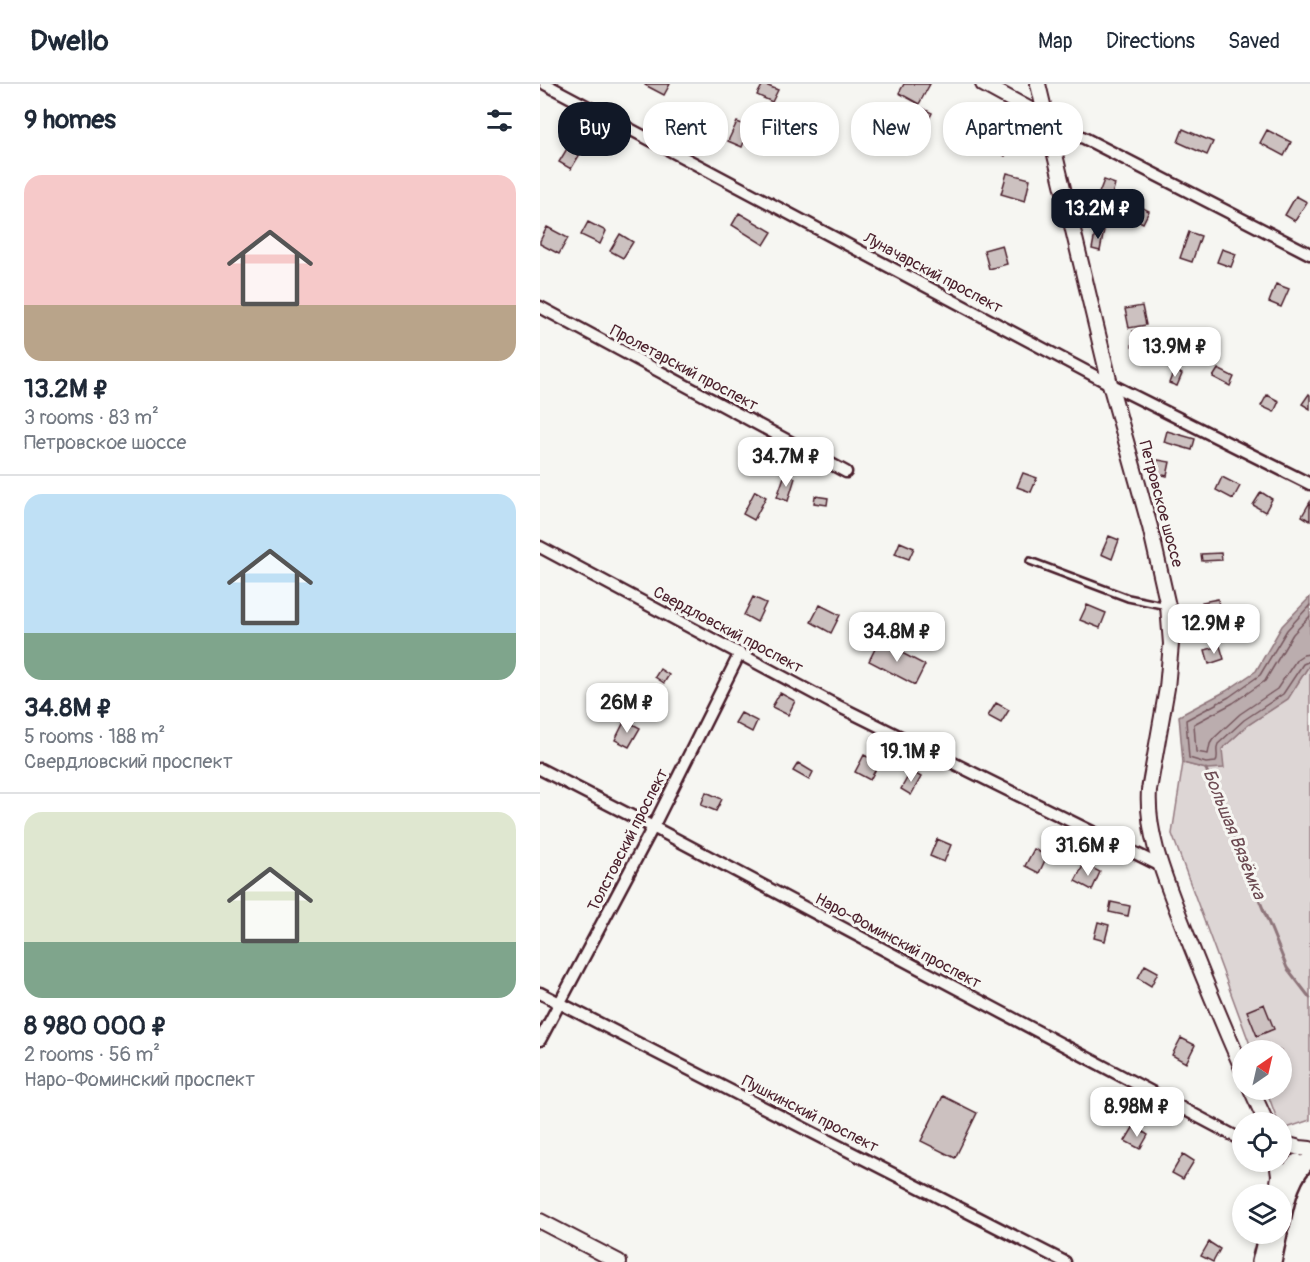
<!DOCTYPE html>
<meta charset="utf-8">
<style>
:root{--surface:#fff;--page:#f2f2f3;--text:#1f2937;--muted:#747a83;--line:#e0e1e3;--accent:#111827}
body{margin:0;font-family:Pangolin,sans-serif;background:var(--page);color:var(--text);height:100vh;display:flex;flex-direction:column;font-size:22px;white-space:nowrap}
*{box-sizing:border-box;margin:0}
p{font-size:20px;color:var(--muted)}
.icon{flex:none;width:33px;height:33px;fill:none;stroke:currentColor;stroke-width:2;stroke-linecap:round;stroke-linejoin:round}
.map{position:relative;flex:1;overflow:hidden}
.sheet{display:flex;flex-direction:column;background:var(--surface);width:540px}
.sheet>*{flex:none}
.banner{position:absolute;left:18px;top:18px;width:570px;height:54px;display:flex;gap:12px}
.needle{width:39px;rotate:34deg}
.tools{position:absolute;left:692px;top:956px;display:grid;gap:12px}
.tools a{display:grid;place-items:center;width:60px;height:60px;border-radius:50%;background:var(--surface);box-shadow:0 3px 9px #0003;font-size:30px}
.price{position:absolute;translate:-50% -51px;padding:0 14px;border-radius:12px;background:#fff;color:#222;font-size:20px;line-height:39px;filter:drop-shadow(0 2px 3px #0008)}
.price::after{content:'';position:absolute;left:50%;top:36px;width:18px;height:14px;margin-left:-9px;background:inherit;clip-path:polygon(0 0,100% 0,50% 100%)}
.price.active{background:var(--accent);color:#fff}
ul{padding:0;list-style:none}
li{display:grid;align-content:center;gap:12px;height:318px;padding:0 24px}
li+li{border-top:2px solid var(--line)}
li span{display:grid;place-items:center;height:186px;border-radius:18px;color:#555}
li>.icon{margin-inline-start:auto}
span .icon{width:108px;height:108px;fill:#fffc;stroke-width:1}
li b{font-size:26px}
h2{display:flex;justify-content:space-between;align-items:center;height:72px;padding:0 24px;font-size:26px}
.tag{padding:0 21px;border-radius:24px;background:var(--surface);box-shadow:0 3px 9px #0003;font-size:21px;line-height:54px}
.tag.active{background:var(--accent);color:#fff}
header{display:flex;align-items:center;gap:36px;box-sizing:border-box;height:84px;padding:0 30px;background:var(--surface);border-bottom:2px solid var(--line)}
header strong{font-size:28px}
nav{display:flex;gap:33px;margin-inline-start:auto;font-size:21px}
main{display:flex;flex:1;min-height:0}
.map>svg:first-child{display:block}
</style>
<header>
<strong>Dwello</strong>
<nav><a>Map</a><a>Directions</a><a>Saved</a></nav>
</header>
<main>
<section class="sheet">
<h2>9 homes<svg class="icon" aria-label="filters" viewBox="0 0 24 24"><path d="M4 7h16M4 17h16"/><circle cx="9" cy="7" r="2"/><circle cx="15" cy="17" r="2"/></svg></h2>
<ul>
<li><span style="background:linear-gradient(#f6c9c9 70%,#b9a48a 0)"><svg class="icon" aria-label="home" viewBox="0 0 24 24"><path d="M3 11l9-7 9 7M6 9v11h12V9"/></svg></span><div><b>13.2M ₽</b><p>3 rooms · 83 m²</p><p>Петровское шоссе</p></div></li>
<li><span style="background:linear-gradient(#bfe0f5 75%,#7fa58c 0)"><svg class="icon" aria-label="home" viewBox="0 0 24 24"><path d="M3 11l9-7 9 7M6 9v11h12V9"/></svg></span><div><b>34.8M ₽</b><p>5 rooms · 188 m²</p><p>Свердловский проспект</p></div></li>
<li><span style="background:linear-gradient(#dfe7d0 70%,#7fa58c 0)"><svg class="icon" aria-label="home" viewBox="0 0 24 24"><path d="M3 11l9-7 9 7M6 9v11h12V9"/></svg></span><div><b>8 980 000 ₽</b><p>2 rooms · 56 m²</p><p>Наро-Фоминский проспект</p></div></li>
</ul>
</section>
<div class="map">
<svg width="770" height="1178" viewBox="0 0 770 1178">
<rect width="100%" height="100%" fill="#f6f6f2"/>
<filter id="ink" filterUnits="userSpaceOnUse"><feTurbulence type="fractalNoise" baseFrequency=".0167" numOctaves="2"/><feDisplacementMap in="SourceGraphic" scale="12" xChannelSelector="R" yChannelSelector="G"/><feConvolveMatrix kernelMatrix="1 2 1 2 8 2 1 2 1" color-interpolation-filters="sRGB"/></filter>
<g filter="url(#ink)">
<path fill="#ddd6d5" stroke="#947a80" stroke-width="1.5" d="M770,580V1036L741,1046V1038H738L726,1005H741V966H712L632,750L643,679L666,685L682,665L708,641L748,614Z"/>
<path fill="#bbadae" stroke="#8e747a" stroke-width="1.5" d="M770,513V580L748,615L708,641L682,665L684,684L666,685L643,679L639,632L686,607L716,587L742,542Z"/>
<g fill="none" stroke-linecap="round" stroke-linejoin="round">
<path stroke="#77585f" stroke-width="1.5" d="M770,521L747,546L720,591L689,613L646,636L649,674L666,679L676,678C679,672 675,666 678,660L704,636L743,610L763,580L770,577
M770,532L753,550L725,597L693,619L654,640L656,668L668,670L670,660L673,655L700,630L737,605L757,575L763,571L770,570"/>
<path stroke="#8e747a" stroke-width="3" d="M666,685L747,884L770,914"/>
</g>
<path fill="#ccc1c0" stroke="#4a1f2b" stroke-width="1.5" d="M105,0H130L124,11L105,1Z
M223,0L238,6L232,18L217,11Z
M364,0H390L379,20L359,9Z
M382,24L392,29L386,41L377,37Z
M197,38L210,43L202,63L188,57Z
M643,45L673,58L667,71L638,58Z
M727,46L751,58L744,72L720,59Z
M459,54L471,61L465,72L453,65Z
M28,63L40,70L31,85L19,78Z
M467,89L490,95L485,117L461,110Z
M564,96L575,100L571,114L559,109Z
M756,112L767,118L755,137L745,131Z
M595,120L609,127L603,139L589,132Z
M199,129L232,148L224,161L192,141Z
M48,138L66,147L60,160L41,151Z
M7,143L28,154L19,170L0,160V157Z
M556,144L564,146L560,167L552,165Z
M649,148L661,152L652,178L640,174Z
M80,150L93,158L83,174L70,167Z
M462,161L467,180L449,185L444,166Z
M682,165L696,170L691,183L677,178Z
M736,200L749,205L741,223L729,218Z
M602,222L606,241L589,244L585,225Z
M593,247L609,248L608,264L592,263Z
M678,285L694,293L690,302L673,293Z
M634,286L642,290L637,302L629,299Z
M769,310L770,311V325L762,320Z
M727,311L739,317L734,328L721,322Z
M627,347L655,355L652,366L624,358Z
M618,376L630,378L627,392L615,389Z
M483,389L497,394L491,408L477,403Z
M245,390L255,394L248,417L237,413Z
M682,393L700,402L693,415L676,406Z
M215,407L226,413L214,436L203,430Z
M721,408L732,415L725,428L713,421Z
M275,412L288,414L287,421L274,419Z
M770,418V437L762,432Z
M569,452L579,456L572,475L561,470Z
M360,458L374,464L369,475L355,470Z
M681,469L682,476L662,477L661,470Z
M213,513L226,519L217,538L204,531Z
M678,515L680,531L664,533L662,518Z
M280,521L300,531L291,549L271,538Z
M547,521L566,529L560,544L540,536Z
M706,530L712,547L700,552L693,534Z
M339,557L385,581L375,601L329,577Z
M680,562L684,575L669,580L665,566Z
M120,585L129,591L124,599L115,593Z
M240,609L255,617L248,631L232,623Z
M456,619L469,626L461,639L448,632Z
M201,629L217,637L212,648L195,639Z
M85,636L100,644L89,663L75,656Z
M324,671L339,679L330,696L315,688Z
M258,679L273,688L269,696L253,687Z
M371,687L381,693L371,711L361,705Z
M166,708L182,715L176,727L161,721Z
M397,755L411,761L404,778L390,772Z
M494,765L507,772L499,789L485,782Z
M544,780L560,788L552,806L535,797Z
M571,818L590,822L588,832L569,828Z
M558,838L569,841L565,857L554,854Z
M605,881L618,888L611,902L598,894Z
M724,920L734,945L717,952L707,927Z
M641,954L655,961L646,979L632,971Z
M403,1012L437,1029L415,1074L381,1057Z
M594,1042L608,1051L600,1065L585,1057Z
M643,1070L654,1077L643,1095L632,1089Z
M669,1158L680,1165L673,1178L661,1172Z"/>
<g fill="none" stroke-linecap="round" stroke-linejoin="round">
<g stroke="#4a1f2b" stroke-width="10">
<path id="service" d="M490,477L588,514L627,522"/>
</g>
<g stroke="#4a1f2b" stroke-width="15">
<path id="minor" d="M5,0L570,300L770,400
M507,35L770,170
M0,223L306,388
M0,463L290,618L621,782
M0,685L113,743L702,1056
M0,909L525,1178
M0,956L113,743L200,569"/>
</g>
<g stroke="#4a1f2b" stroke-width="18">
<path id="tertiary" d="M443,0L507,35
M498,0L570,300L610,443L628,522L631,560L627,604L609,706C606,752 626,796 642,839C661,888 681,936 702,984
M711,1005L726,1038
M741,1059L760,1064L770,1065
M737,1105L739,1092L737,1077
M0,1137L79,1178"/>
</g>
<g stroke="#4a1f2b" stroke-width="20">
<path id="secondary" d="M737,1110C741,1097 748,1087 757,1078
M741,1141C746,1118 751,1091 770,1075
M720,1178L727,1149
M733,1178L739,1149"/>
</g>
<use href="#service" stroke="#f6f6f2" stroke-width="5"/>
<use href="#minor" stroke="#f6f6f2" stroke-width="10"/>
<use href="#tertiary" stroke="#f6f6f2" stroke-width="14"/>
<use href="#secondary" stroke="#f6f6f2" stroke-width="15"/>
</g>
</g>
<g text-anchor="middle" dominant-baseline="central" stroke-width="6" stroke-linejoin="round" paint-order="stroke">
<g font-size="16" fill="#4a1f2b" stroke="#f6f6f2">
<text transform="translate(393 189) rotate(28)">Луначарский проспект</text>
<text transform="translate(144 284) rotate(28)">Пролетарский проспект</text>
<text transform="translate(621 420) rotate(75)">Петровское шоссе</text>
<text transform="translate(188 546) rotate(28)">Свердловский проспект</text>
<text transform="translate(88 756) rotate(-63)">Толстовский проспект</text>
<text transform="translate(358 857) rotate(28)">Наро-Фоминский проспект</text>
<text transform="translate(270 1030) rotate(27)">Пушкинский проспект</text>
</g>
<g font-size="18" font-style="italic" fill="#6c4a52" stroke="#f6f6f2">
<text transform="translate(694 750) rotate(68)">Большая Вязёмка</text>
</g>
</g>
</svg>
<div class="tools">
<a><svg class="needle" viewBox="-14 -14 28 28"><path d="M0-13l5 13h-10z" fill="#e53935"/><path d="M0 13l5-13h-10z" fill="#747a83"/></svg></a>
<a><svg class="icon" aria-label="locate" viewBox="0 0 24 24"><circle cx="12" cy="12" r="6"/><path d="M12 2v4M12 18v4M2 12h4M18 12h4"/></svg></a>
<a><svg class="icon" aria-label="layers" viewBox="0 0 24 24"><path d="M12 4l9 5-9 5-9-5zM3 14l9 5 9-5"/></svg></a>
</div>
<b class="price active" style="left:558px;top:156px">13.2M ₽</b>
<b class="price" style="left:635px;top:294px">13.9M ₽</b>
<b class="price" style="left:246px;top:404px">34.7M ₽</b>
<b class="price" style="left:674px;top:571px">12.9M ₽</b>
<b class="price" style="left:357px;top:579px">34.8M ₽</b>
<b class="price" style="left:87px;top:650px">26M ₽</b>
<b class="price" style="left:371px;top:699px">19.1M ₽</b>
<b class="price" style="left:548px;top:793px">31.6M ₽</b>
<b class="price" style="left:597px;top:1054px">8.98M ₽</b>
<div class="banner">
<a class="tag active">Buy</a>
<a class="tag">Rent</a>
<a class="tag">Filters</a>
<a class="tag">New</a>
<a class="tag">Apartment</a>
</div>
</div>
</main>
